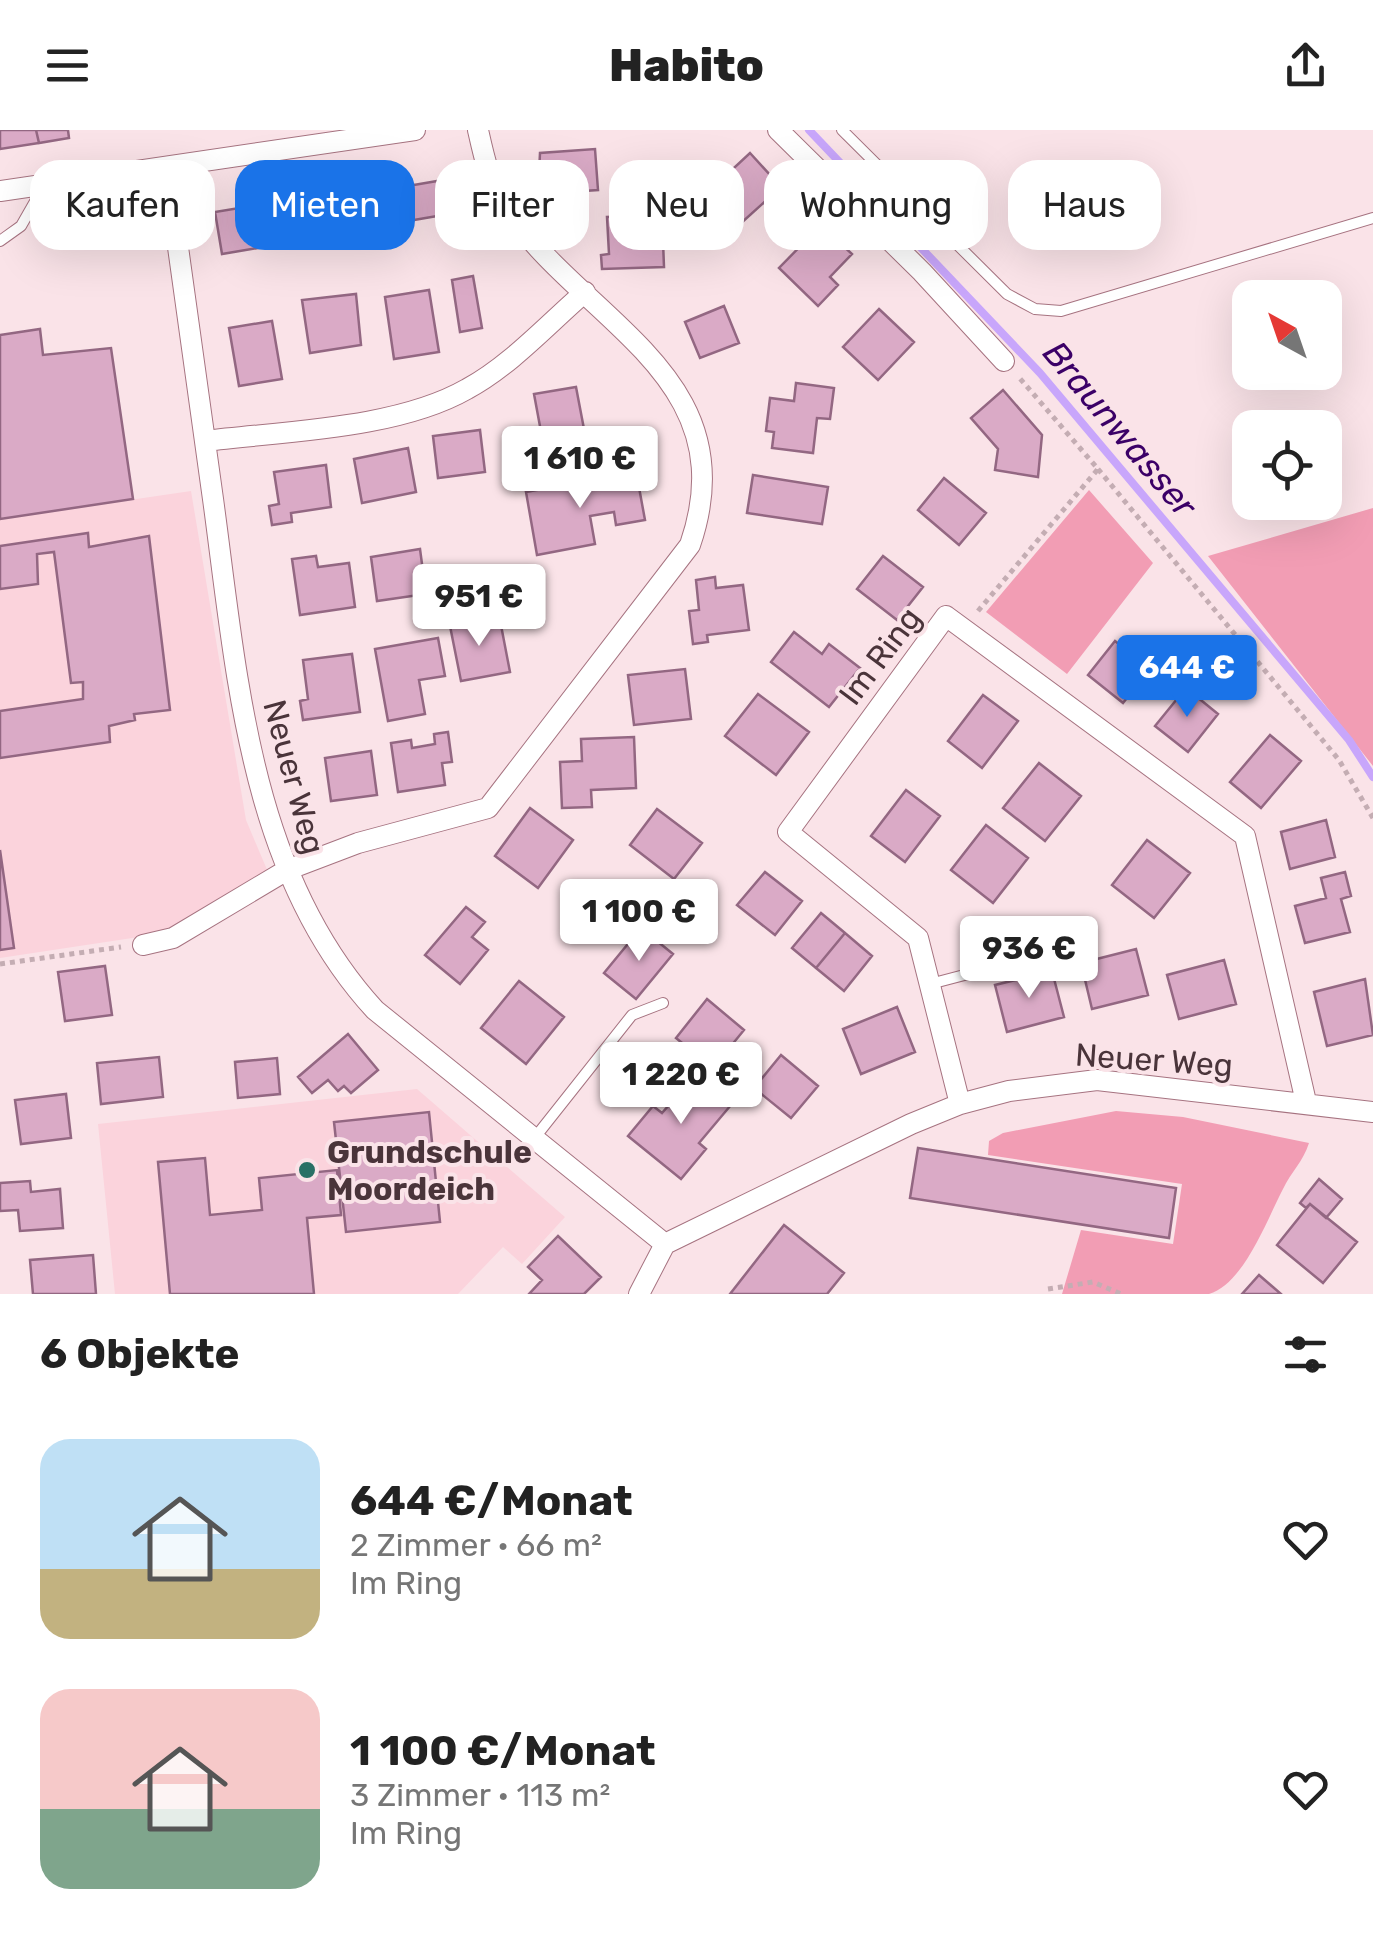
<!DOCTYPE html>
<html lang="de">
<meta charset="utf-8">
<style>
:root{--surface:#fff;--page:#f2f2f2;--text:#222;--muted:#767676;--accent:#1a73e8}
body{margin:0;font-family:Rubik,sans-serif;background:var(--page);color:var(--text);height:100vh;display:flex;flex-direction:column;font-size:38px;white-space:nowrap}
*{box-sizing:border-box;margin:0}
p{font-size:32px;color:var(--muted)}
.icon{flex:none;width:55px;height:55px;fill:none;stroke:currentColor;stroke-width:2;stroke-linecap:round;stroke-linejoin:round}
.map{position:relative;height:1164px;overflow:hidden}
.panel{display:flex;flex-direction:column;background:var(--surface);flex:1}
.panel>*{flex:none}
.guide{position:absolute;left:30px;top:30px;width:1315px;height:90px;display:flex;gap:20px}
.needle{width:65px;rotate:320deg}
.fabs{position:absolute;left:1232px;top:150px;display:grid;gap:20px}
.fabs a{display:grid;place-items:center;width:110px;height:110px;border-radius:20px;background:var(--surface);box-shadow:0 10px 40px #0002;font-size:50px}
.price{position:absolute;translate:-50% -85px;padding:0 22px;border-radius:10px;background:#fff;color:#222;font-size:32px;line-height:65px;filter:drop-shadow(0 2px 5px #0008)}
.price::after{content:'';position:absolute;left:50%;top:60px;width:30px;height:22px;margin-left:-15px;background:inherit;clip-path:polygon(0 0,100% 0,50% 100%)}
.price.selected{background:var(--accent);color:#fff}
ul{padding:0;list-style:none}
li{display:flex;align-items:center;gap:30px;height:250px;padding:0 40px}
li span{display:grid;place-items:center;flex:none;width:280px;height:200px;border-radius:30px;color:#555}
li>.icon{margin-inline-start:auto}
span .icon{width:120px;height:120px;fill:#fffc;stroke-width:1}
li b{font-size:42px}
h2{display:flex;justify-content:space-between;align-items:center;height:120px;padding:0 40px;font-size:42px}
.chip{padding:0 35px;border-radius:30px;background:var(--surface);box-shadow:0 10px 40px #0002;font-size:35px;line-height:90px}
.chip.selected{background:var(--accent);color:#fff}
header{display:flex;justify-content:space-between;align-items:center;height:130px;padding:0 40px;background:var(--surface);font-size:45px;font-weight:800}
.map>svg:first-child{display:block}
</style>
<header><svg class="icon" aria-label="menu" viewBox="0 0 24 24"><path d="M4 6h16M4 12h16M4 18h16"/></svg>Habito<svg class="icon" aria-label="share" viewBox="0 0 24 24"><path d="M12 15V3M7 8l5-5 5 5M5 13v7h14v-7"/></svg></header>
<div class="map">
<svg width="1373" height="1164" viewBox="0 0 1373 1164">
<rect width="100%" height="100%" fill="#fae3e8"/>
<path fill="#fbd3dc" d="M191,361L246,690L268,742L172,802L0,828V389Z
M417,959L565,1087L522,1134L503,1117L458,1164H115L98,994Z"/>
<path fill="#f29db4" d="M1089,360L1153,433L1067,544L986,482Z
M1373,378V636L1208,426Z
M1116,981L1183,987L1309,1013C1303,1032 1291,1042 1283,1059C1268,1087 1244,1154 1209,1164C1183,1164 1095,1164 1062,1164L1081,1100L1173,1114L1182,1054L988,1025L989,1011L1003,1003Z"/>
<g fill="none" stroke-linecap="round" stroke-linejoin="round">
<path stroke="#c8a6fb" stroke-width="8" d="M809,0L1040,243L1349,610L1373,647"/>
</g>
<path fill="#daaac6" stroke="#936782" stroke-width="2.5" d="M0,0H36L39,13L0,19Z
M36,0H68L69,8L39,13Z
M595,19L598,60L538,64L540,23Z
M750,23L781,57L739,95L708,62Z
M443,50L449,84L408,91L402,57Z
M337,64L345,99L298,110L290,74Z
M258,75L264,117L222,124L215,82Z
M662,85L664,137L602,139L601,125L609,124L607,87Z
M821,95L852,124L830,147L838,155L818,176L779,138Z
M473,146L482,198L460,202L452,150Z
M429,160L439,222L394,229L385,167Z
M356,164L361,215L310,223L302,170Z
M724,176L739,213L700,228L685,192Z
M879,179L914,212L878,250L843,217Z
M272,191L282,249L239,256L229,198Z
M40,199L43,225L111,218L133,369L0,389V205Z
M796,253L834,258L830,289L817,288L813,323L772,318L774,302L766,301L770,268L794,271Z
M576,257L584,299L542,307L534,264Z
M1003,260L1042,305L1038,347L995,340L998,319L971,288Z
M480,300L485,342L438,348L433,306Z
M408,318L416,362L362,373L354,329Z
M326,335L331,377L291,383L292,392L272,395L269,376L279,374L274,342Z
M617,345L619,355L638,352L645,390L616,395L614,382L590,386L595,414L537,425L526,362Z
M753,345L828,357L822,394L747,383Z
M944,348L986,383L959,415L918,380Z
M88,403L89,417L149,406L170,580L134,584L135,590L109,596L110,612L0,628V581L83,569V552L71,553L54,422L37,424L38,454L0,459V416Z
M420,419L426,464L377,471L371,427Z
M316,426L318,437L349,433L355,477L300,485L292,429Z
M883,426L923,457L897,490L857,459Z
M715,447L716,458L743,455L749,500L707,505L708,512L693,514L689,481L699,480L696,450Z
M468,487L469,496L500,490L510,542L461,551L449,491Z
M794,502L822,524L829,514L860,538L829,577L771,532Z
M438,508L445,546L419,550L425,584L388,591L375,519Z
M1115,511L1150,539L1123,573L1088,545Z
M352,524L360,582L303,590L300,571L308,569L303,530Z
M685,539L691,589L634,595L628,545Z
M1186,558L1218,584L1188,622L1155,596Z
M758,564L809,602L776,645L725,606Z
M983,565L1018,591L982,638L948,611Z
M448,602L452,632L442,633L445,655L398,662L391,613L411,610L412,618L435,614L434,604Z
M1270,605L1301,631L1261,678L1230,652Z
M634,607L636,658L591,660L592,677L562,678L560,632L582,631L581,609Z
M371,621L377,665L331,671L325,628Z
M1039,633L1081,666L1045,711L1003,678Z
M906,660L940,686L905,732L871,706Z
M530,678L573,710L538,758L495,726Z
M657,679L702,713L674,749L630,715Z
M1326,690L1335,727L1290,739L1281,702Z
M986,695L1028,728L993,773L951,740Z
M1147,710L1190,743L1154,788L1112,755Z
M0,720L14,818L0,820Z
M765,742L802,771L775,805L737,775Z
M1345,742L1351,766L1341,769L1350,802L1305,813L1295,776L1326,768L1321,748Z
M466,777L485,792L472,807L488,820L460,854L425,825Z
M821,783L845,803L816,838L792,818Z
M641,798L673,824L636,869L604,843Z
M845,803L872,826L844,861L816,838Z
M1136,819L1148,865L1092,879L1081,833Z
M1224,830L1236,874L1179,889L1167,845Z
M105,836L112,885L65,891L58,842Z
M1052,841L1064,887L1007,902L995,855Z
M1365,849L1373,905L1327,916L1314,862Z
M519,851L564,887L526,934L481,898Z
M707,869L744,900L713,938L676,908Z
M897,877L915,922L861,944L843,899Z
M348,904L378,940L351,963L344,956L338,961L328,950L312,963L298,947Z
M781,925L818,956L791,988L754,958Z
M159,927L163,967L101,974L97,933Z
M277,928L280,964L238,968L235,932Z
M695,945L731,975L699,1013L706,1019L681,1049L628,1006L653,976L662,983Z
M66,964L71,1008L21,1014L15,970Z
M429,982L440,1092L346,1102L334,992Z
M918,1018L1176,1058L1169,1108L910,1068Z
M205,1028L210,1085L262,1080L259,1048L337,1040L341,1085L307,1088L314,1164H170L158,1032Z
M1319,1049L1342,1069L1326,1088L1310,1074L1306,1078L1300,1073Z
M30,1051L31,1062L60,1059L63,1098L20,1101L18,1080L0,1081V1053Z
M1310,1074L1357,1112L1323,1153L1277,1115Z
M784,1095L844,1143L827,1164H730Z
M558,1106L601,1147L584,1164H529L542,1150L528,1137Z
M93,1125L96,1164H33L30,1130Z
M1259,1145L1281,1164H1242Z"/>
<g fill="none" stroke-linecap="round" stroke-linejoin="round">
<g stroke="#a67380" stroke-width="12">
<path id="service" d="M842,0L1007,164L1035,179L1061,181L1373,88
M0,111L21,96L45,54
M930,854L1033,827L1077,794
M533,1010L632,885L663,873"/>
</g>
<g stroke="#a67380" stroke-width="22">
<path id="minor" d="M778,0L922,142L1004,231
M167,38C182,148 198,258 213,369C237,545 249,743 375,880L665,1114
M0,61L415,0
M205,311C285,301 397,299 467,259C510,236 548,194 585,162
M143,815L173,808L287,740L358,713L488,678L690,415C748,247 584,193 506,78C490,55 484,27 478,0
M960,974L918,808L788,702L946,486L1245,706L1306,972
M639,1164L665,1114L911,994L960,974L1009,961L1097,950L1373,982"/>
</g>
<path stroke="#c4adb3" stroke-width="5" stroke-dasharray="5 5" stroke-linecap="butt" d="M1098,339L1339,630L1373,688
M978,481L1098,339L1017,245
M0,834L121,817
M1048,1159L1093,1152L1121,1164"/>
<use href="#service" stroke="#fff" stroke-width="10"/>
<use href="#minor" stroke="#fff" stroke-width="20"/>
</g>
<circle fill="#297066" stroke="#fae3e8" stroke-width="4" cx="307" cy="1040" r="10"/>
<g text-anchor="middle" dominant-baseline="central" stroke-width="8" stroke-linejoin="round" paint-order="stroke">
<g font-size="32" fill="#4a343a" stroke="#fae3e8">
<text transform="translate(880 526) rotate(-53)">Im Ring</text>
<text transform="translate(294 647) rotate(75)">Neuer Weg</text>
<text transform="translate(1154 930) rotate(4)">Neuer Weg</text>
</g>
<g font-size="32" font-weight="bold" fill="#4a343a" stroke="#fae3e8" text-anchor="start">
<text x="327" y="1022">Grundschule<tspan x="327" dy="37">Moordeich</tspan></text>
</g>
<g font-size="35" font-style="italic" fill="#3b0067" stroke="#fae3e8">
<text transform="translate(1120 299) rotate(50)">Braunwasser</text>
</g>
</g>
</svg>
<div class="fabs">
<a><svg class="needle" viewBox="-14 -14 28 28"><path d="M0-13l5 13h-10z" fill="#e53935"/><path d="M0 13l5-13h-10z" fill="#767676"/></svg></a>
<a><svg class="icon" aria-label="locate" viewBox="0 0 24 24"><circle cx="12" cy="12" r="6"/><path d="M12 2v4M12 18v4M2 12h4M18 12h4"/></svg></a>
</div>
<b class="price" style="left:580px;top:381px">1 610 €</b>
<b class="price" style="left:479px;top:519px">951 €</b>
<b class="price selected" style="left:1187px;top:590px">644 €</b>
<b class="price" style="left:639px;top:834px">1 100 €</b>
<b class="price" style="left:1029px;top:871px">936 €</b>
<b class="price" style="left:681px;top:997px">1 220 €</b>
<div class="guide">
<a class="chip">Kaufen</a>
<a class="chip selected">Mieten</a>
<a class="chip">Filter</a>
<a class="chip">Neu</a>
<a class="chip">Wohnung</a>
<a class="chip">Haus</a>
</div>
</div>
<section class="panel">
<h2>6 Objekte<svg class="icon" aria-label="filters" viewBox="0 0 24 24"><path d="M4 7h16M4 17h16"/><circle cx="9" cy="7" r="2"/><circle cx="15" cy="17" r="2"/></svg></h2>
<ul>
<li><span style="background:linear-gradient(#bfe0f5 65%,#c2b280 0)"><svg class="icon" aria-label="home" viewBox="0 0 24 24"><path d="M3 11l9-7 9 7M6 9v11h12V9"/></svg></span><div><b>644 €/Monat</b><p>2 Zimmer · 66 m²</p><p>Im Ring</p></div><svg class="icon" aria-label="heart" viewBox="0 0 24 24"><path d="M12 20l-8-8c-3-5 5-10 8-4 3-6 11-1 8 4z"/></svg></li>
<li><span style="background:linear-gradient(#f6c9c9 60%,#7fa58c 0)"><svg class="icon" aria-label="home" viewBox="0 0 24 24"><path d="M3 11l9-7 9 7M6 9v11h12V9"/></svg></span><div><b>1 100 €/Monat</b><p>3 Zimmer · 113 m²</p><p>Im Ring</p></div><svg class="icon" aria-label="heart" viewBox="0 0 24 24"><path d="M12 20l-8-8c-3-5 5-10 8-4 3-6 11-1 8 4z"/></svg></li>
</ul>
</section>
